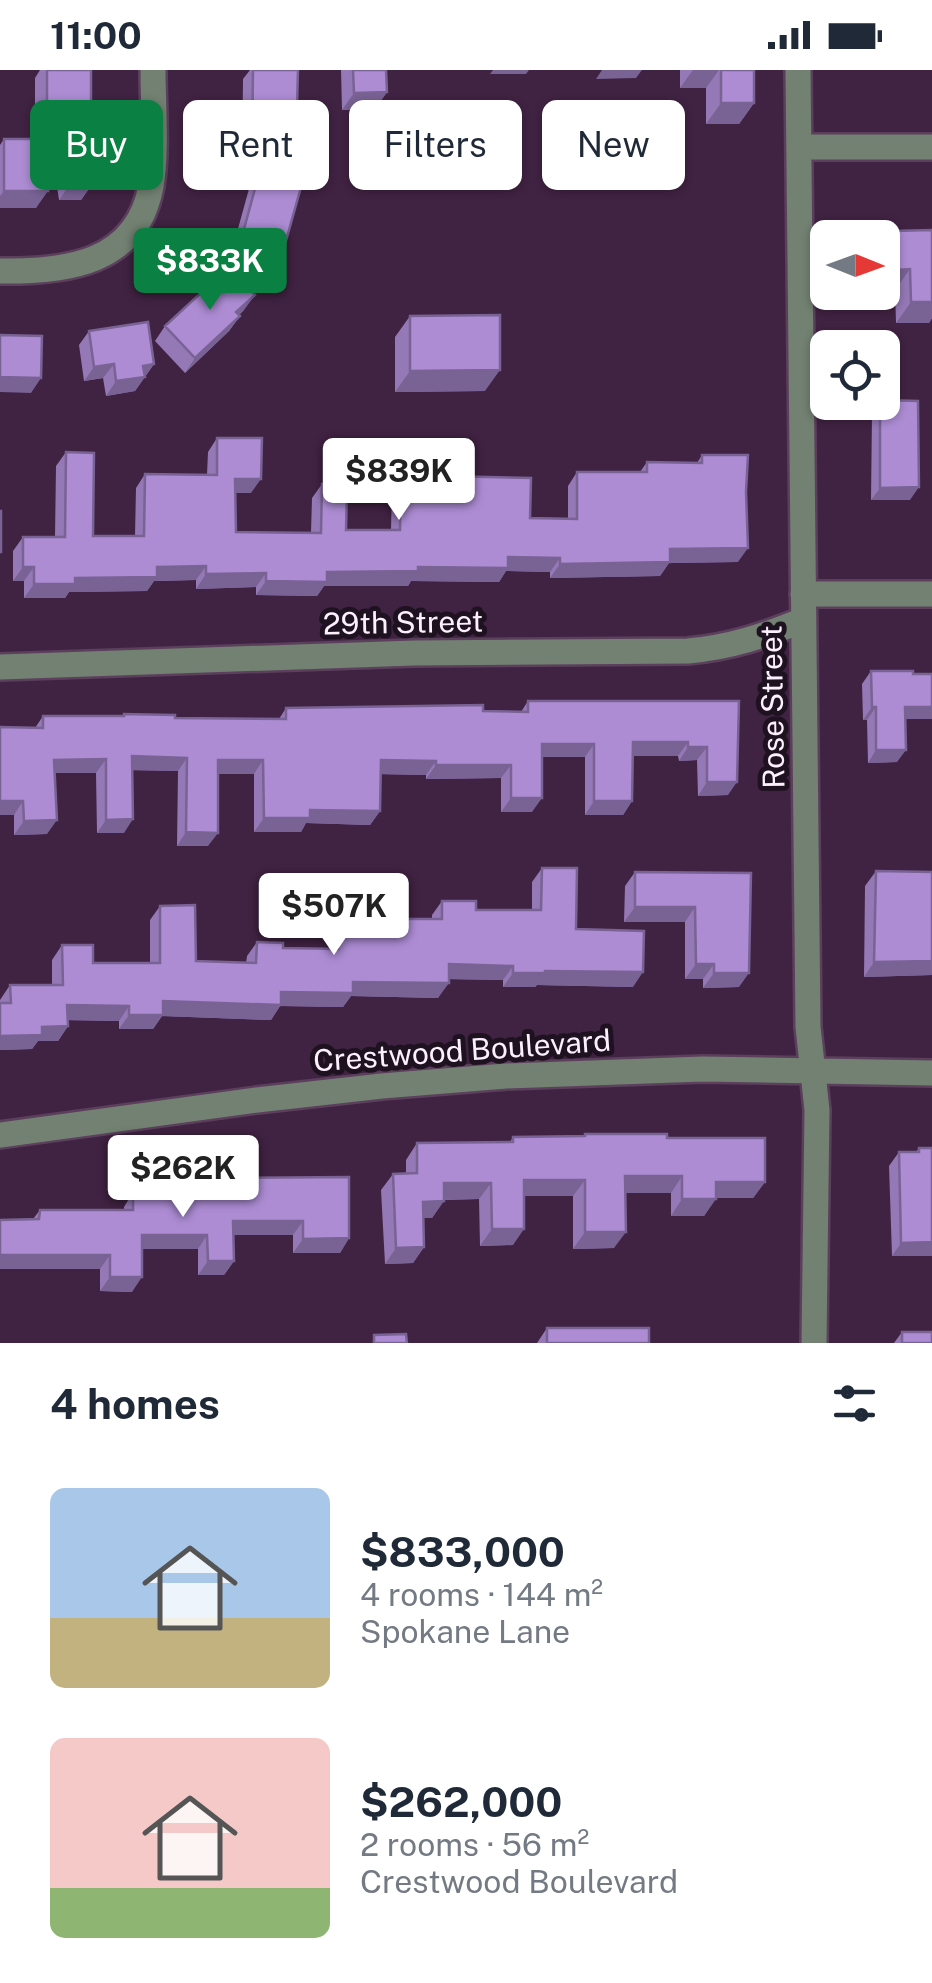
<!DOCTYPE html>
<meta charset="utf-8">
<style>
:root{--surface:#fff;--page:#f2f2f3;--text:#1f2937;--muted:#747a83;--accent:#0b8043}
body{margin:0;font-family:"Public Sans",sans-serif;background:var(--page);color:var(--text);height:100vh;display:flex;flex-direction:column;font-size:38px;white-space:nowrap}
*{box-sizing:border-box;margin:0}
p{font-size:32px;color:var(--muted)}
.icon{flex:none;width:55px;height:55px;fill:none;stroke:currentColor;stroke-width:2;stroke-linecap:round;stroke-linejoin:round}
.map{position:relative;height:1273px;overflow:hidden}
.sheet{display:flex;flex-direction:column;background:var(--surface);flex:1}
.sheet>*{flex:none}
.top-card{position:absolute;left:30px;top:30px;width:872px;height:90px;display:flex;gap:20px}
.needle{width:65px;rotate:91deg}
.tools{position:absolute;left:810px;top:150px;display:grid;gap:20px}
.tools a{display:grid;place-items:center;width:90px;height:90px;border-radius:15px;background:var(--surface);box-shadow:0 2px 8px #0004;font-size:50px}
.price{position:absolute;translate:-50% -85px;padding:0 22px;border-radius:10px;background:#fff;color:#222;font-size:32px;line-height:65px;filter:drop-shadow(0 2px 5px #0008)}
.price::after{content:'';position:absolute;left:50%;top:60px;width:30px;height:22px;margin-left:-15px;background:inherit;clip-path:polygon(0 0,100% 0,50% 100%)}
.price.current{background:var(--accent);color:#fff}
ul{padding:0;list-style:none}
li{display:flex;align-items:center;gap:30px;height:250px;padding:0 50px}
li span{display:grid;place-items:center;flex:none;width:280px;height:200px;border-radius:15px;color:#555}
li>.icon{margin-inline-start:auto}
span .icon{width:120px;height:120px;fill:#fffc;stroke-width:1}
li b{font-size:42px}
h2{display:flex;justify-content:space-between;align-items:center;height:120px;padding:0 50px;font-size:42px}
.pill{padding:0 35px;border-radius:15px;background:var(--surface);box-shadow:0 2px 8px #0004;font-size:35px;line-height:90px}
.pill.current{background:var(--accent);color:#fff}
.status{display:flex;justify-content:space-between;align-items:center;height:70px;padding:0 50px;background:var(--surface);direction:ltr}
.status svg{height:28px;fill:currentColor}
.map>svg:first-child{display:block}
</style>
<div class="status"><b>11:00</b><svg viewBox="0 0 49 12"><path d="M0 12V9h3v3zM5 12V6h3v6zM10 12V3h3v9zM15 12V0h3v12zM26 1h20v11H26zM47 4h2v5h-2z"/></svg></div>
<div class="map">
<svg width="932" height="1273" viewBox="0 0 932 1273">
<rect width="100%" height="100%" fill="#402242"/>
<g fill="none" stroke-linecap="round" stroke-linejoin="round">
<g stroke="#5b3f5c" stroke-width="30">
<path id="minor" d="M798,0L808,957L817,1040L814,1273
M799,77H932
M0,201C66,202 137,194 151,116C157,82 153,35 153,0
M803,524H932
M0,597L414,583L688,581C731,577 764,566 803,550
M0,1065L257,1030L382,1016L506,1006L703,999L932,1003"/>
</g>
<use href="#minor" stroke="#728172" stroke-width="25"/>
</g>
<path fill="#9578b6" d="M40,0H91V69L93,113L81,130H59L56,109L49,110L36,138H0V75L4,69H35V8Z
M250,0H298L295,108L270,207L228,195L255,97H242L243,9Z
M341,0H386L387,22L375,39L342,40Z
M680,0H754V33L739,54H706V18H680Z
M932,160V248L929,253H896L895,220L882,221V177L894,161Z
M244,240L239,245L240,246L229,261L185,303L155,271L165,256Z
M410,246L485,321L395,322V267Z
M89,261L154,294L135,321L106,326L103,308L84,311L79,275Z
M879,332H882L910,430H871L872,343Z
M217,368L251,423H235L236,462L311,463L312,428L322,414L346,460H391L392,419L401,405L530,448L568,449V416L577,402H640L647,392L697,393L702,385L738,492L669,493L660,506L550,508V502L506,501L499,512L411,511L408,516H324L317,526L256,525V517L196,519V510L154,511L147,521L69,522L65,528H24V511H13V481L23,467H55L56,396L66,382L93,466H135L136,418L145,404L207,405L208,382Z
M871,601L913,604L932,649H906L897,692L868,693L867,650H863L862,614Z
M528,631H739L728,725L698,726L697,690L679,691L678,686H632V731L623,745H585V687H542L532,742H501V708L426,709V705L380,704V741L370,755L306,753L301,762H254V704H218L208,776H177L178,701L132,700L124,763H97L96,703H55L47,764L14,765V745L35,658L43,646H122L124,644L175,648L279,649L286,638L521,642Z
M542,798L576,859L633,917L537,915L535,917H503V910L449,909L438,928L351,926L343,937L280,936L271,950L162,946L153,959H119V951L67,950L68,956L58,971H38L32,979L0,980V930L10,915H52V890L62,875L93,893H150V850L160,836L196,891L246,893L247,886L257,872L283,878L329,879L330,831L340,816L376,849H432V845L442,831L476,840H532V812Z
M876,801L932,802V905L864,907L865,816Z
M635,802L751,803L739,917L703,918V909H685V852H624L625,816Z
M585,1064L667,1068L765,1112L753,1128H716L704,1146H671V1123H625L614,1178L573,1179V1126H524L513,1175L480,1176L479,1129L444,1130L432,1148H424V1177L413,1193L385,1194L381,1120L393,1104H406V1090L417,1073L510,1072L513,1067H583Z
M919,1078L932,1186H892L889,1096L899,1082H916Z
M226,1108L349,1168L340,1183H293V1165H233L234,1191L224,1205H198V1179H142L132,1222L100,1221V1199L33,1149L40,1140H124V1137L133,1122L216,1123Z
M547,1258L649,1273H537Z
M902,1262L932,1273H894Z"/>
<path fill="#796294" d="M493,0H529L526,4H490Z
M602,0H642L636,8L596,9Z
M693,0H719L706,18H680Z
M387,22L375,39L342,40L354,23Z
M721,33H754L739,54H706Z
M252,82H265L255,97H242Z
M68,92L56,109L37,110L49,93Z
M71,113H93L81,130H59Z
M4,121H48L36,138H0V126Z
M238,181L280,192L270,207L228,195Z
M910,199L895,220L882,221V218L895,200Z
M255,225L244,240L226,257L236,242Z
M911,232H932V248L929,253H896Z
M240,246L229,261L185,303L195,288Z
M114,294L103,308L84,311L94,297Z
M154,294L135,321L106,326L116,311L143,296Z
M500,300L485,321L395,322L410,301Z
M0,307L41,308L31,323L0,322Z
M235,409H261L251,423H225Z
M919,417L910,430H871L880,418Z
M748,478L738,492L669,493L660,506L550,508L560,494L670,479Z
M508,487L560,488L550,502L506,501L499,512L411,511L408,516H324L317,526L256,525L266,511L327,502L418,497Z
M206,496L196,510L154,511L147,521L69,522L65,528H24L34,514L157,497Z
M23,497H34L24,511H13Z
M266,503L256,517L196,519L206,504Z
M872,637H876L867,650H863Z
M905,637H932V649H897Z
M633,672H688L678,686H623Z
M542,674H594L585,687H532Z
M688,677H707L697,690L679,691Z
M876,680H906L897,692L868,693Z
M132,686L187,688L178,701L122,700Z
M106,689L96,703H45L54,690Z
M218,690H263L254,704H208Z
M381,690L436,691L426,705L371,704Z
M436,695H511L501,708L426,709Z
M707,712H737L728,725L698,726Z
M511,728H542L532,742H501Z
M0,731H23L14,745H0Z
M594,731H632L623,745H585Z
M310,740L380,741L370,755L306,753L301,762H254L264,748Z
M133,749L124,763H97L106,750Z
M57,750L47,764L14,765L24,751Z
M186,762L218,763L208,776H177Z
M635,837H695L685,852H624Z
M932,891V905L864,907L874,892Z
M449,894L513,896L503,910L439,909Z
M696,894H714L703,909H685Z
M545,901L643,902L633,917L537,915L535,917H503L513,903Z
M714,903H749L739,917L703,918Z
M353,912L449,913L438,928L351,926L343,937L280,936L271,950L162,946L153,959H119L129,945L163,931L281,922Z
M67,935L129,936L119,951L57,950Z
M68,956L58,971H38L32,979L0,980V966L42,957Z
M625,1106H682L671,1123H614Z
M524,1110H585L573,1126H512Z
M716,1112H765L753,1128H705Z
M444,1113H491L479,1129L432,1130Z
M682,1129H716L704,1146H671Z
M444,1131L432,1148H412L423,1132Z
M233,1151H303L293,1165H223Z
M492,1159H524L513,1175L480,1176Z
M585,1162H626L614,1178L573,1179Z
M142,1165H207L198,1179H132Z
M349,1168L340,1183H293L303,1169Z
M932,1172V1186H892L901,1173Z
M424,1177L413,1193L385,1194L396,1178Z
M0,1185H110L100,1199H0Z
M208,1191H234L224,1205H198Z
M110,1207H142L132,1222L100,1221Z"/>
<path fill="#ad8cd4" stroke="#796294" stroke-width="2.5" d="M47,0H91V69H93V113H71L68,92L49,93L48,121H4V69H47Z
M253,0H298L295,108L303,110L280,192L238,181L265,82H252Z
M353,0H386L387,22L354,23Z
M721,0H754V33H721Z
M932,160V232H911L910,199L895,200L894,161Z
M229,197L255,225L236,242L240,246L195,288L165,256Z
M500,245V300L410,301V246Z
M148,252L154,294L143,296L145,307L116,311L114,294L94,297L89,261Z
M0,265L42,266L41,308L0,307Z
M882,330L918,331L919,417L880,418V332H882Z
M217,368H262L261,409H235L236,462L321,463L322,414H347L346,460H400L401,405L531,408L530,448L577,449V402H647V392L702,393V385H748L746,422L748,478L670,479V492L560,494V488L508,487V498L418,497V501L327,502V512L266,511V503L206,504V496L157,497V507L75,508V514H34V497H23V467H65L66,382L94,383L93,466H144L145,404L217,405Z
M0,441H1V482H0Z
M871,601H913V604H932V637H905L906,680H876V637H872Z
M528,631H739L737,712H707V677H688V672H633L632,731H594V674H542V728H511V695H436V691L381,690L380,741L310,740V748H264L263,690H218V763L186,762L187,688L132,686L133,749L106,750V689L54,690L57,750L24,751L23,731H0V657L43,658V646H124V644L175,645V648L286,649V638L483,635V641L528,642Z
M542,798H577L576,859L644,861L643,902L545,901V903H513V896L449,894V913L353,912V923L281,922V935L163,931V945H129V936L67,935L68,956L42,957V965L0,966V933H11L10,915H63L62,875H93V893H160V836L195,835L196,891L256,893L257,872L283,873V878L338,879L340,816L377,817L376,849H442V831H476V840H541Z
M876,801L932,802V891L874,892Z
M635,802L751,803L749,903H714V894H696L695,837H635Z
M585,1064H667V1068H765V1112H716V1129H682V1106H625L626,1162H585V1110H524V1159H492L491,1113H444V1131L423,1132L424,1177L396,1178L393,1104L417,1103V1073L513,1072V1067L585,1066Z
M919,1078H932V1172L901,1173L899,1082H919Z
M349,1107V1168L303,1169V1151H233L234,1191H208L207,1165H142V1207H110V1185H0V1150L39,1149L40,1140H133V1122L226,1123V1108Z
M547,1258H649V1273H547Z
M902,1262H932V1273H902Z
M406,1264L407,1273H374V1265Z"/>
<g text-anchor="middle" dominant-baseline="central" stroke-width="10" stroke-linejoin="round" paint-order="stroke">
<g font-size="30" fill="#feefff" stroke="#1f1220">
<text transform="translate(403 552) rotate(-1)">29th Street</text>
<text transform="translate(772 637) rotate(-91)">Rose Street</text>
<text transform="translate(462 980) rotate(-4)">Crestwood Boulevard</text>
</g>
</g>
</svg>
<div class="tools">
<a><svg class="needle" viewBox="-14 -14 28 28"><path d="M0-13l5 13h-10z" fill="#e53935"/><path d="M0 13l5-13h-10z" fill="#747a83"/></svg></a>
<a><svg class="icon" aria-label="locate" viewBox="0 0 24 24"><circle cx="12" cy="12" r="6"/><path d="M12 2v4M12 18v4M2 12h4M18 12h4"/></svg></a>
</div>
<b class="price current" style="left:210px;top:243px">$833K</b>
<b class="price" style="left:399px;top:453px">$839K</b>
<b class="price" style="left:334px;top:888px">$507K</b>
<b class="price" style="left:183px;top:1150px">$262K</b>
<div class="top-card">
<a class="pill current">Buy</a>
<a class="pill">Rent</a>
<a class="pill">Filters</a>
<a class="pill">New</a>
</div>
</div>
<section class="sheet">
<h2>4 homes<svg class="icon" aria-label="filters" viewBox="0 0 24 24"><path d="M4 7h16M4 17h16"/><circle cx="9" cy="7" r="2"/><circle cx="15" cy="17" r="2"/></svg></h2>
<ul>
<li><span style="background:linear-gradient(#a9c7e8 65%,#c2b280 0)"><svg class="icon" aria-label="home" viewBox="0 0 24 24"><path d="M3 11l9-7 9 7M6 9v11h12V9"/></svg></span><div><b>$833,000</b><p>4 rooms · 144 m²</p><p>Spokane Lane</p></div></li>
<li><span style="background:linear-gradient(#f6c9c9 75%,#8fb573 0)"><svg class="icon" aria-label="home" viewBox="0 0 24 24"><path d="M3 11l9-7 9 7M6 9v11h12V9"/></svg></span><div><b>$262,000</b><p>2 rooms · 56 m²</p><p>Crestwood Boulevard</p></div></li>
</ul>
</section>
